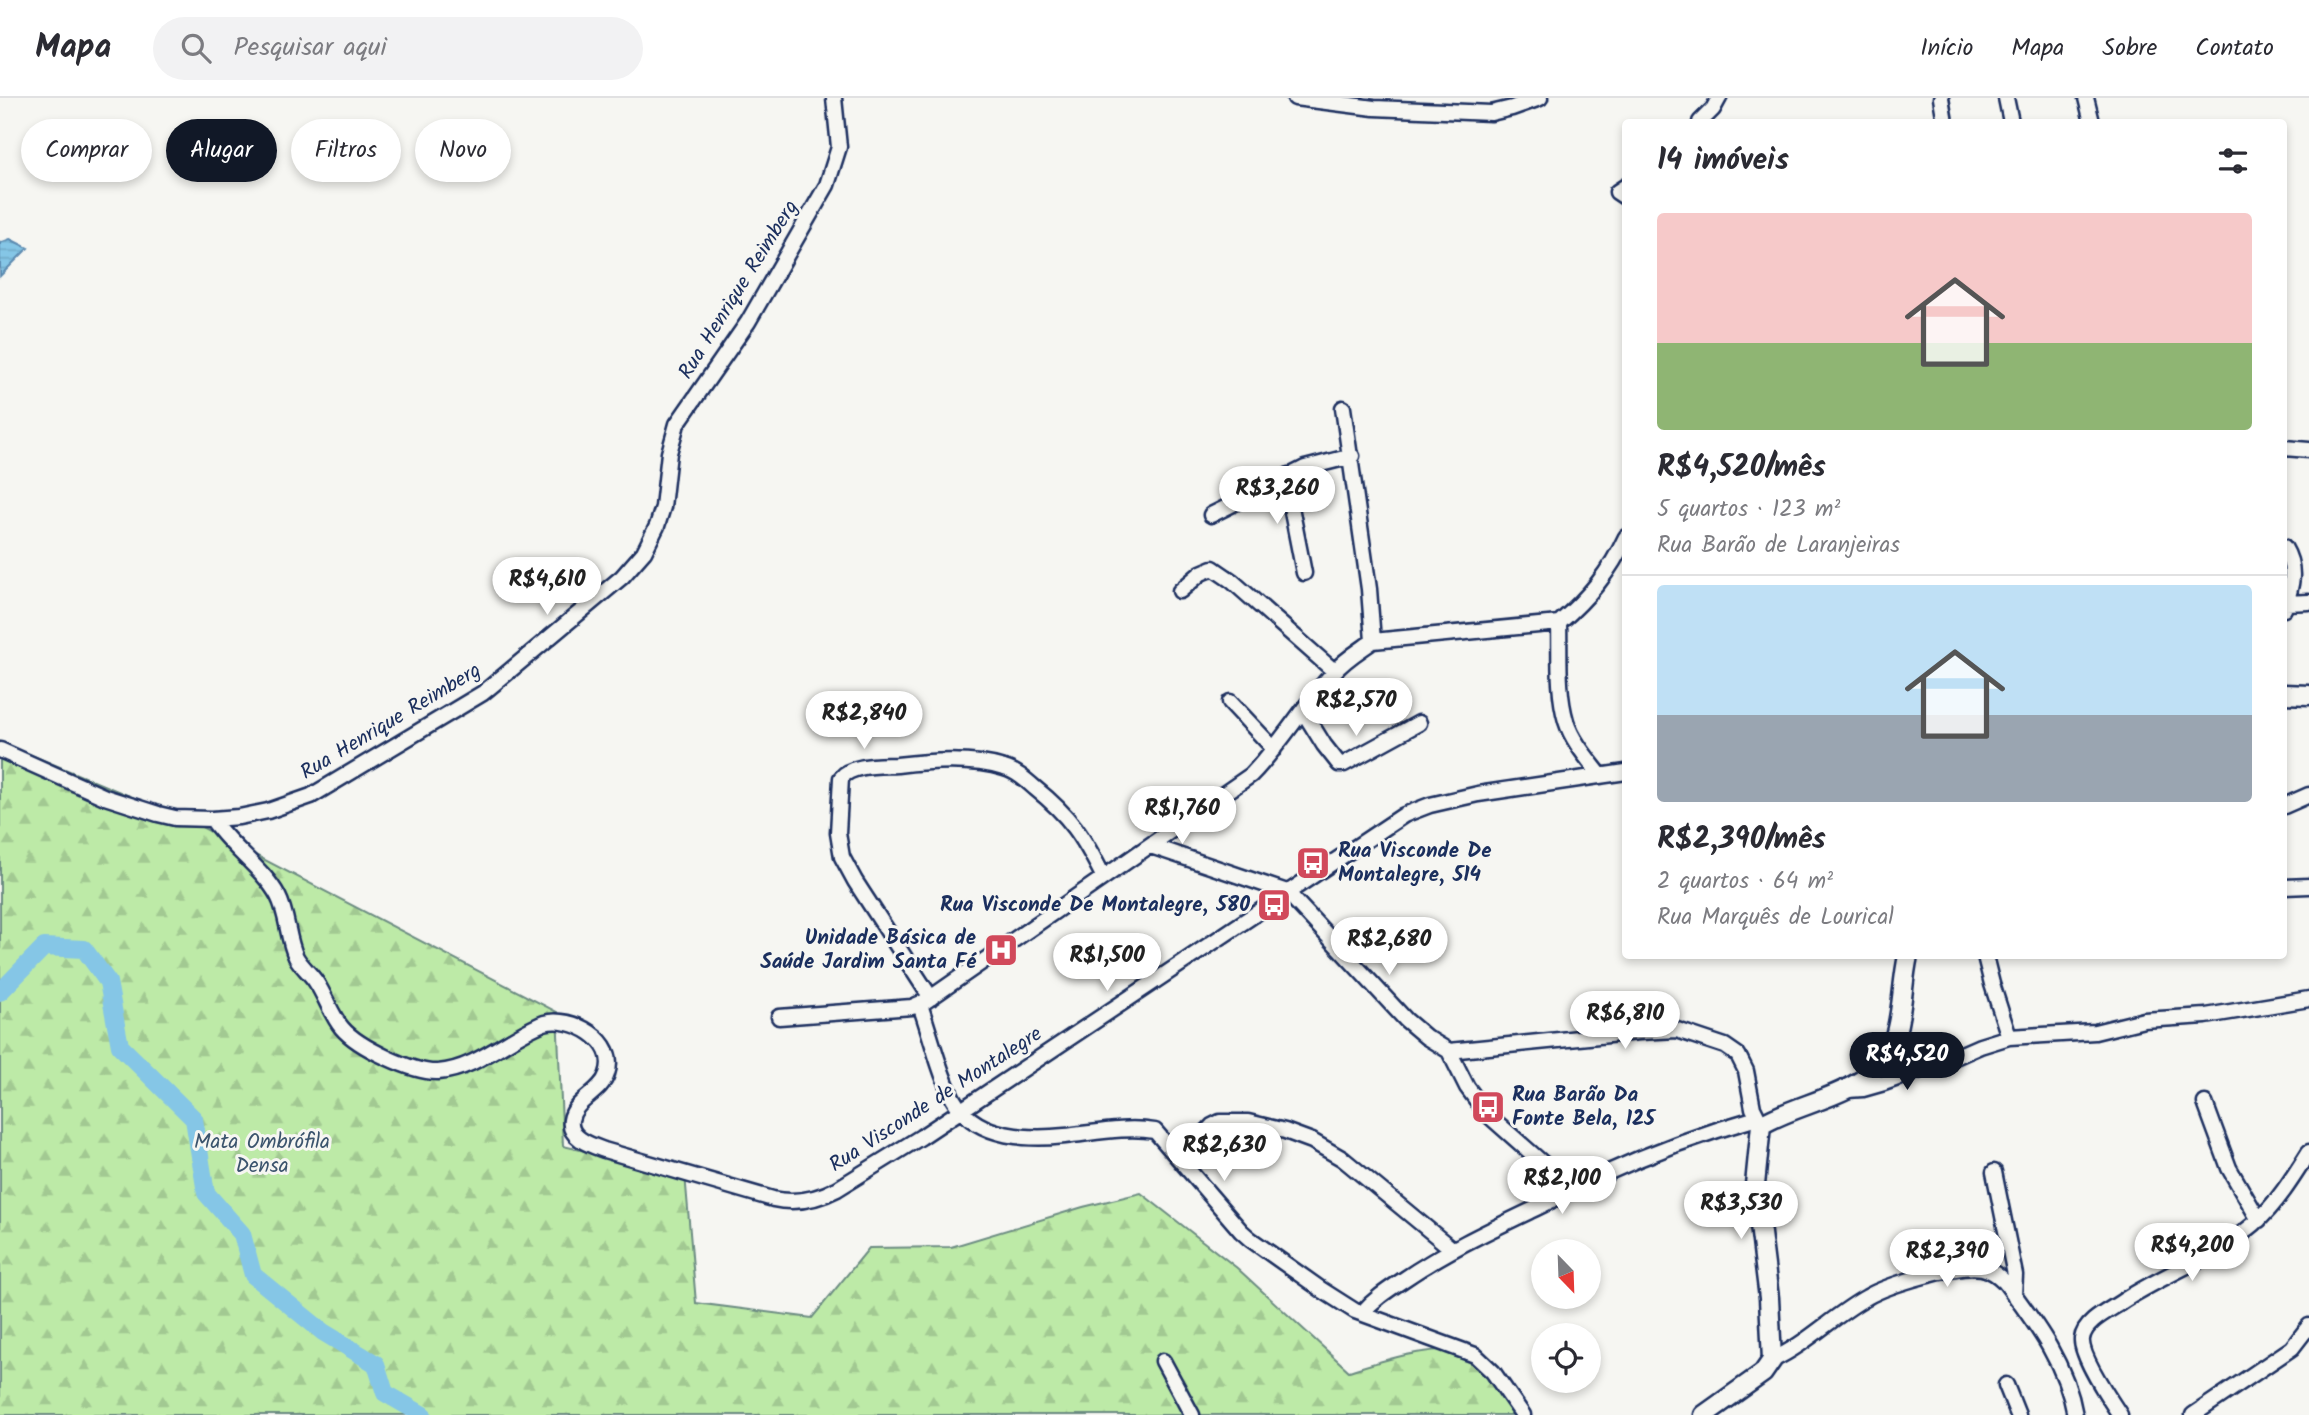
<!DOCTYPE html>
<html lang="pt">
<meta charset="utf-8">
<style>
:root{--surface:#fff;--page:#f2f2f3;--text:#2b2b33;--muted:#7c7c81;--line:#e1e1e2;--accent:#111827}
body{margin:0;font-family:Kalam,sans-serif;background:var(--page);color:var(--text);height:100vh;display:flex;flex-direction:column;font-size:26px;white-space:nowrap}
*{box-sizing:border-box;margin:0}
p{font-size:23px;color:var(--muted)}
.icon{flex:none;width:38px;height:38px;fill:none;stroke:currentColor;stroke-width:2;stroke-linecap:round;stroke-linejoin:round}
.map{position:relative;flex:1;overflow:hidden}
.sheet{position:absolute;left:1622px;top:21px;width:665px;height:840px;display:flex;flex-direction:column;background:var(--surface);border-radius:7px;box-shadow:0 4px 10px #0003}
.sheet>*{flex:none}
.banner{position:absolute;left:21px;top:21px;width:665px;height:63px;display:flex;gap:14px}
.needle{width:46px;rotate:157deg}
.buttons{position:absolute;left:1531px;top:1141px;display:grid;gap:14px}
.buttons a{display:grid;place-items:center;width:70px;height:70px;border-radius:50%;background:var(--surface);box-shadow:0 4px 10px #0003;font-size:35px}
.price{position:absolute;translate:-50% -60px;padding:0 16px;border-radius:24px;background:#fff;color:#222;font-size:23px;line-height:46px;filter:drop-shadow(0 2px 4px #0008)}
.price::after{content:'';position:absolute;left:50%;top:42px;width:21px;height:16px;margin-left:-10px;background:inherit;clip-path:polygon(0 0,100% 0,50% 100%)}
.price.on{background:var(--accent);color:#fff}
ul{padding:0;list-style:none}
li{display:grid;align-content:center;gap:14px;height:371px;padding:0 35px}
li+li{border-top:2px solid var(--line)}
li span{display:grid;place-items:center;height:217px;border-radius:7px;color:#555}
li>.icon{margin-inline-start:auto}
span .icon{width:126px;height:126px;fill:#fffc;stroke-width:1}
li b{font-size:30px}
h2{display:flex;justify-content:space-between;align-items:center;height:84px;padding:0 35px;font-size:30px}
.chip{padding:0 24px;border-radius:32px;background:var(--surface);box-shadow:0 4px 10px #0003;font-size:24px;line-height:63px}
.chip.on{background:var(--accent);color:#fff}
header{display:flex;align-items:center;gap:42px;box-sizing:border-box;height:98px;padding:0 35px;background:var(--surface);border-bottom:2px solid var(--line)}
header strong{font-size:33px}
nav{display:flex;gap:38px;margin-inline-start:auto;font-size:24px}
.search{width:490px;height:63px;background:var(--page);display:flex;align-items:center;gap:18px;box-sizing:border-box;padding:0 24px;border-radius:38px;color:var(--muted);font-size:26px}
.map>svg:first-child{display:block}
</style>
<header>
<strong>Mapa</strong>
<div class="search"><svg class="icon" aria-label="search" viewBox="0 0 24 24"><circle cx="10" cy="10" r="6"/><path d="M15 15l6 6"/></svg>Pesquisar aqui</div>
<nav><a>Início</a><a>Mapa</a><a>Sobre</a><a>Contato</a></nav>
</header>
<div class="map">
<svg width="2309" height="1317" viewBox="0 0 2309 1317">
<defs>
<pattern id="forest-firs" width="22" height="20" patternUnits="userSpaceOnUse" patternTransform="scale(1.75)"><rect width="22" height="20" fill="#bdeaa7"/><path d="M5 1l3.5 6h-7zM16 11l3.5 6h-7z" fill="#a2c992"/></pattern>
<pattern id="water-rules" width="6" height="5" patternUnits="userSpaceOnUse" patternTransform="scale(1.75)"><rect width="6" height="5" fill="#85c6e6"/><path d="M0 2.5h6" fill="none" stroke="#72aac8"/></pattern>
</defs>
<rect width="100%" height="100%" fill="#f6f6f2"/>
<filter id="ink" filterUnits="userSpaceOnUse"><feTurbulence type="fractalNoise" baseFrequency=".0143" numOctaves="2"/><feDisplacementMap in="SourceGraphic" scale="14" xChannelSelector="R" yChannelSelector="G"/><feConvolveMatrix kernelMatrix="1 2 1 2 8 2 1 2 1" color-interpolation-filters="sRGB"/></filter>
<g filter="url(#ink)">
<path fill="url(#forest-firs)" stroke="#6c8c82" stroke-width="2" d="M0,644L192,724L557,914L563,1048L685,1076L696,1205L812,1220L869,1150L951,1149L1083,1109L1141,1095L1237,1170L1349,1273C1378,1264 1450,1240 1476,1259C1486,1267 1509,1305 1518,1317H0Z"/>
<path fill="url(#water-rules)" stroke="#5b8ab0" stroke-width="2" d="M10,141L28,150L0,178V145Z"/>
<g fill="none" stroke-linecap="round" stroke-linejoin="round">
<path stroke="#85c6e6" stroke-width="18" d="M0,894L44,849L84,851L108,884L120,948L194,1021L206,1095L242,1136L253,1177L323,1234L376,1266L385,1295L423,1317"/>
<g stroke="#1b2f5e" stroke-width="19">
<path id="minor" d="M1295,0L1374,10L1491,15L1512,10L1540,0
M1941,0L1945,24
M2006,0L2011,24
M2086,0L2092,24
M1700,24L1713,11L1719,0
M1626,88L1617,94L1626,100
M1343,310L1369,491L1373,543
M2284,350L2309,352
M1289,377L1291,409L1304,475
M1211,417L1305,370L1352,358
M2284,449C2297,471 2292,488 2284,511
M1180,493L1201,475L1213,470L1232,483L1334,573
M2286,505L2309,504
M1230,604L1274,651
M1303,613L1324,647L1339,666H1344L1419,625
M0,652L105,699L158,716L175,720L212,721L239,719L268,713L311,698L483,595L622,479L644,454L657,428L663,409L669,355L677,326L748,224L827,87L839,49L834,0
M1601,678C1588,661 1572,643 1566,623C1557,593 1560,556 1559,525C1588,500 1610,474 1626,439
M2284,708L2309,697
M212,721C230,749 263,770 278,798C288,817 287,840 296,859C301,868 310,875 316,884C326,899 331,917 342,930C358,949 413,975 438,974C477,971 508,939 544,925C571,917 619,942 607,976C601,995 574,1002 571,1022C568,1040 590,1047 604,1052L773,1101C796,1106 816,1102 837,1091L921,1039L1404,717L1430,707L1478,696L1626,674
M1151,748L1287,794L1406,922L1426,939L1449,953L1467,989L1487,1016L1572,1091
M2284,789L2309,788
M1985,858L1992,886L2009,939
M931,900L855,783L842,759L838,735L841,680C852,666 881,668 897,667C929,663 973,660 1004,670C1016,673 1026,682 1035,690C1070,718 1083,738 1103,778
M920,907C930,934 942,986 957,1007C980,1040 1029,1042 1065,1038C1094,1035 1126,1028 1155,1033L1241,1133L1250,1141L1322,1192L1355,1213L1475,1257L1493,1274L1523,1317
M779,919L912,909L926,903L1251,677C1282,645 1304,606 1334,574C1345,561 1359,553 1373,543L1559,525
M1449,953L1639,934L1677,932L1725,948L1738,957L1746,973L1753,1010L1761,1026
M1847,992L1863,991L1884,985L1948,962L1980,948L2009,939L2095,934L2144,922L2206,918L2309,901
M2205,1005L2229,1070L2259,1122
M1180,1061L1212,1028L1220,1024H1248L1285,1033L1312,1043L1343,1061L1452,1151
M1994,1074L2015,1177L2014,1197
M1362,1215C1374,1201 1388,1192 1403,1182C1444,1154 1486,1134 1530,1113C1554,1102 1577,1088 1602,1077C1652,1054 1704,1035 1757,1020
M1772,1262C1807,1246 1834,1217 1867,1199C1887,1187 1960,1165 1982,1170C1991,1172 1998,1177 2005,1184C2036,1226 2066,1265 2075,1317
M1163,1263L1192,1317
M2006,1287L2018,1317
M2120,1317C2110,1302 2080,1257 2082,1241C2084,1224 2108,1213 2120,1205C2163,1176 2214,1160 2254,1126C2276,1107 2294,1078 2309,1054
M2193,1317L2292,1250L2309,1228"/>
</g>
<g stroke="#1b2f5e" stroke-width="23">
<path id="major" d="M2284,596L2309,597
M1704,1317L1763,1275L1772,1262L1769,1200L1755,1087L1761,1027C1806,1000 1879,997 1895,938C1903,912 1902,884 1908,858"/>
</g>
<use href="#minor" stroke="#f6f6f2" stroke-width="14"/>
<use href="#major" stroke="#f6f6f2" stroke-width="18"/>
</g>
</g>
<defs>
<g id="bus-square" transform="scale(1.75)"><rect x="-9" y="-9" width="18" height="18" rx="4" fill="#d1495b" stroke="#f6f6f2"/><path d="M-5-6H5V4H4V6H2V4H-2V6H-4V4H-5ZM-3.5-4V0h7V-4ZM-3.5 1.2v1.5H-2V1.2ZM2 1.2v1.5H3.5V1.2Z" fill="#fff"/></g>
<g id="hospital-square" transform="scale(1.75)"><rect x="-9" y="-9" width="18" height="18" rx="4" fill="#d1495b" stroke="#f6f6f2"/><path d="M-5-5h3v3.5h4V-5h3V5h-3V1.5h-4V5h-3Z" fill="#fff"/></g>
</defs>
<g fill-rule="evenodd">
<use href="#bus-square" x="1313" y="765"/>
<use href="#bus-square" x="1274" y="807"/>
<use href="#hospital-square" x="1001" y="852"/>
<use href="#bus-square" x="1488" y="1009"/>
</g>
<g text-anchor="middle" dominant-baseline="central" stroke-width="6" stroke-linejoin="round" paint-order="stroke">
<g font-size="21" fill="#1b2f5e" stroke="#f6f6f2">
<text transform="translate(739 192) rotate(-58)">Rua Henrique Reimberg</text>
<text transform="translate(391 624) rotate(-31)">Rua Henrique Reimberg</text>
<text transform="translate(936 1002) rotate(-33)">Rua Visconde de Montalegre</text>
</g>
<g font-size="21" font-weight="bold" fill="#1b2f5e" stroke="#f6f6f2" text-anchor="start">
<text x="1338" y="753">Rua Visconde De<tspan x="1338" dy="24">Montalegre, 514</tspan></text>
<text x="1250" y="807" text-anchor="end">Rua Visconde De Montalegre, 580</text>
<text x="976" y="840" text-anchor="end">Unidade Básica de<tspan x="976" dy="24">Saúde Jardim Santa Fé</tspan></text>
<text x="1512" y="997">Rua Barão Da<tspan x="1512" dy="24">Fonte Bela, 125</tspan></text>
</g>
<g font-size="21" fill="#3b546d" stroke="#f6f6f2">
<text x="262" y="1044">Mata Ombrófila<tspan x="262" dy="24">Densa</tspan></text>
</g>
</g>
</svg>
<div class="buttons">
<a><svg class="needle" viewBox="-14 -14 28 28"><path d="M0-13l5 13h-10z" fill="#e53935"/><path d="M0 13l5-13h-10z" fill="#7c7c81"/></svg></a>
<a><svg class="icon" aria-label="locate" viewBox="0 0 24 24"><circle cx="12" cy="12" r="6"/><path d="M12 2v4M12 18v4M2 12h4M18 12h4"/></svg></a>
</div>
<b class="price" style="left:1277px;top:428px">R$3,260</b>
<b class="price" style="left:547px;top:519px">R$4,610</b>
<b class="price" style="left:1356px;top:640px">R$2,570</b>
<b class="price" style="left:864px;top:653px">R$2,840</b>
<b class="price" style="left:1182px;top:748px">R$1,760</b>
<b class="price" style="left:1389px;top:879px">R$2,680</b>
<b class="price" style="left:1107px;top:895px">R$1,500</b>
<b class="price" style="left:1625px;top:953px">R$6,810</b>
<b class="price on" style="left:1907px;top:994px">R$4,520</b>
<b class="price" style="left:1224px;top:1085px">R$2,630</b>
<b class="price" style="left:1562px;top:1118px">R$2,100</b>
<b class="price" style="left:1741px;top:1143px">R$3,530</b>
<b class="price" style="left:2192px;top:1185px">R$4,200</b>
<b class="price" style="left:1947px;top:1191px">R$2,390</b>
<div class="banner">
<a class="chip">Comprar</a>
<a class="chip on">Alugar</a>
<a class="chip">Filtros</a>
<a class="chip">Novo</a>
</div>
<section class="sheet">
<h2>14 imóveis<svg class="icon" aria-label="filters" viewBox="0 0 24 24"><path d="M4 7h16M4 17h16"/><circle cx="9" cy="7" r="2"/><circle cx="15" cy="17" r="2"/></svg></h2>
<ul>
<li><span style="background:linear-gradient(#f6c9c9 60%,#8fb573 0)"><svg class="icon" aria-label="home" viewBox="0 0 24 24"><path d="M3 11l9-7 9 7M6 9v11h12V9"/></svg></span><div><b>R$4,520/mês</b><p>5 quartos · 123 m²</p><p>Rua Barão de Laranjeiras</p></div></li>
<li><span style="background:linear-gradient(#bfe0f5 60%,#9aa5b1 0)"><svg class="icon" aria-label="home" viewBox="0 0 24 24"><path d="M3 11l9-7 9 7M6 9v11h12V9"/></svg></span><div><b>R$2,390/mês</b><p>2 quartos · 64 m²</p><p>Rua Marquês de Lourical</p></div></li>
</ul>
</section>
</div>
